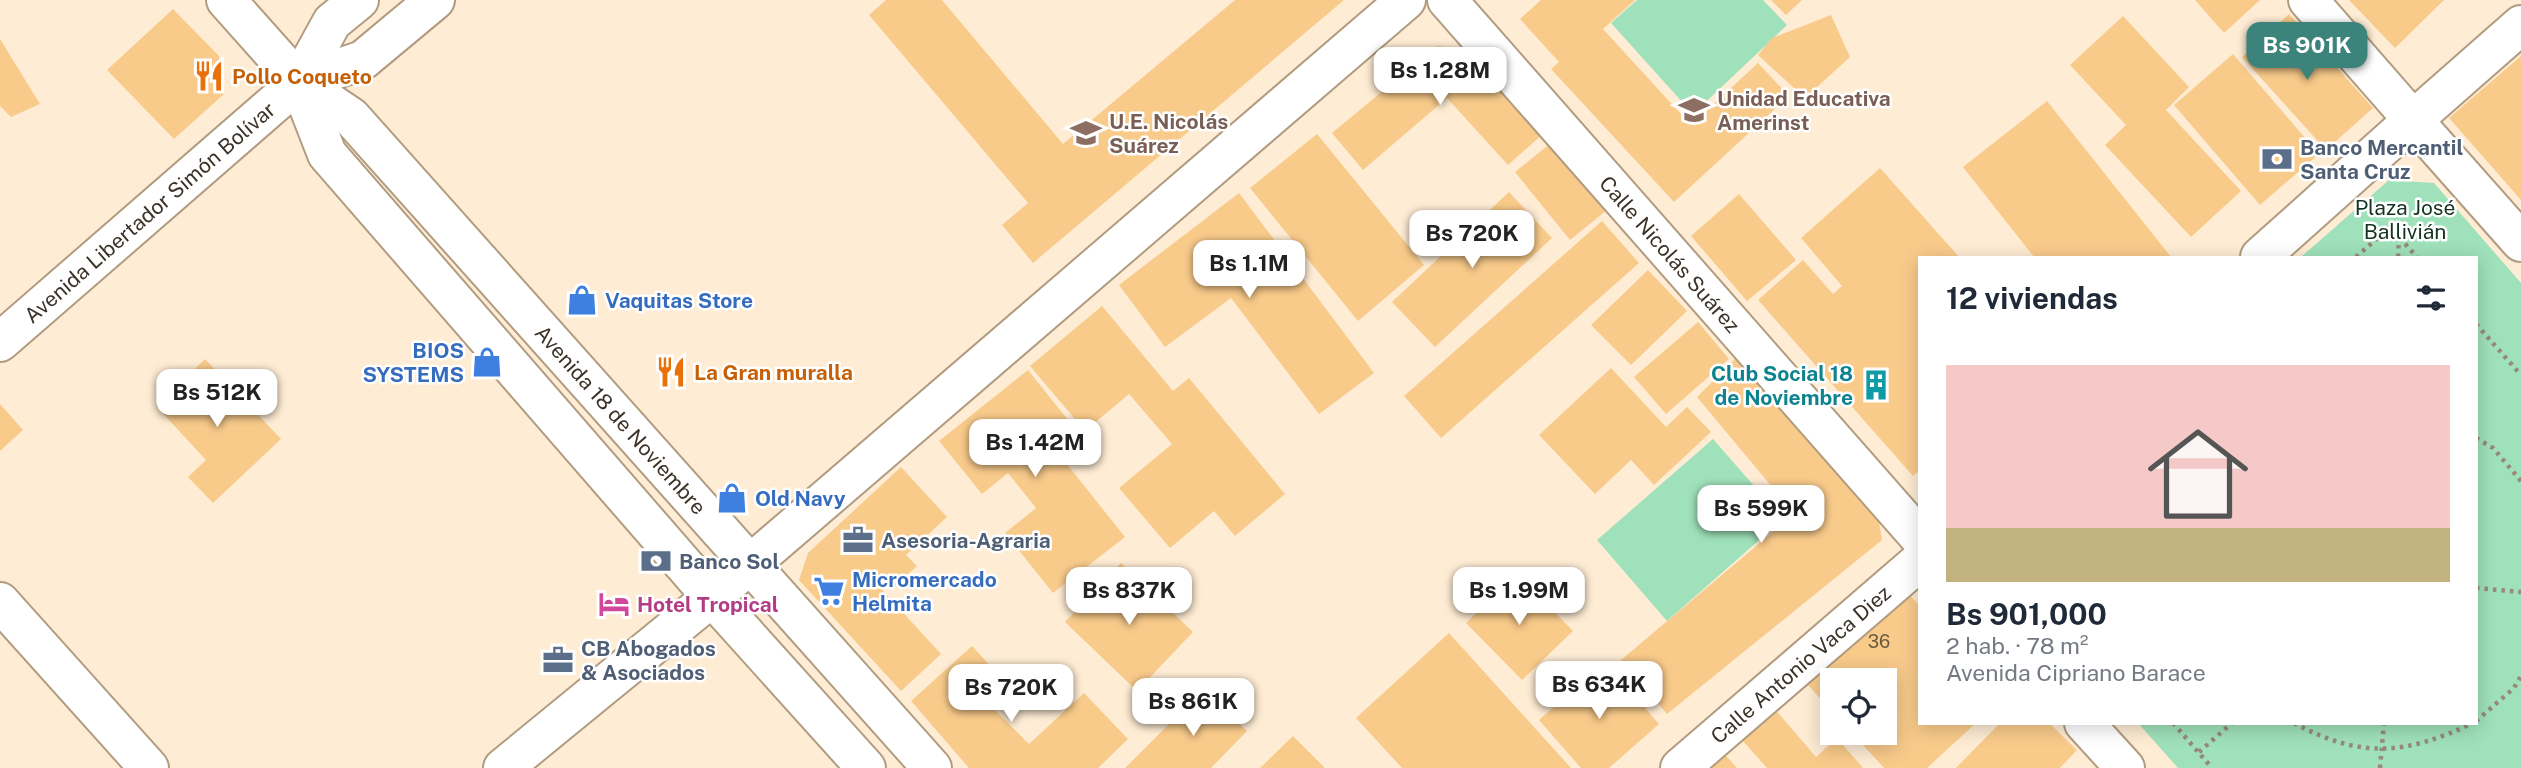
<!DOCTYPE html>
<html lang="es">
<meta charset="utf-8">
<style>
:root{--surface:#fff;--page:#f6f6f7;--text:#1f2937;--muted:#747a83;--line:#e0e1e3;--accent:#3c837b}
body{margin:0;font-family:"Public Sans",sans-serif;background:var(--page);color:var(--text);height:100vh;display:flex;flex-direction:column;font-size:26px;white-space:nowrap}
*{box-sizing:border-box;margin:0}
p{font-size:23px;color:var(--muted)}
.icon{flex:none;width:38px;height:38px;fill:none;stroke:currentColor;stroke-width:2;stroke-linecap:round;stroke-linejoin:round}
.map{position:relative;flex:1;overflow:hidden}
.sheet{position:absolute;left:1918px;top:256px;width:560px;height:469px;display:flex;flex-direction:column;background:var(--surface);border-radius:0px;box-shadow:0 4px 18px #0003}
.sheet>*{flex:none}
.buttons{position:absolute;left:1820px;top:668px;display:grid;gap:14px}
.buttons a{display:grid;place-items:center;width:77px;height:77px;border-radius:0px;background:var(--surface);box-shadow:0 4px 18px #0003;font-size:35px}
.price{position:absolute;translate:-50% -60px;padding:0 16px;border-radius:14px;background:#fff;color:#222;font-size:23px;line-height:46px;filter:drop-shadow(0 2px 4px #0008)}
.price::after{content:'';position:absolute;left:50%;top:42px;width:21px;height:16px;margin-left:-10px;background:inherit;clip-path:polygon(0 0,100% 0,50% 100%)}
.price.on{background:var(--accent);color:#fff}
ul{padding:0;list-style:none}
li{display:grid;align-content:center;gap:14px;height:371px;padding:0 28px}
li+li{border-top:2px solid var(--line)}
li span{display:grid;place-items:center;height:217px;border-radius:0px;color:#555}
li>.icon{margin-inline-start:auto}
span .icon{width:126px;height:126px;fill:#fffc;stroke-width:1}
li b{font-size:30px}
h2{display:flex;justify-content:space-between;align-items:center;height:84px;padding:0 28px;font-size:30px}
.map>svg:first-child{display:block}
</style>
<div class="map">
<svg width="2521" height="768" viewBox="0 0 2521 768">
<rect width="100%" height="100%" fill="#feecd4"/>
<path fill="#9fe1ba" d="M1637,0H1763L1787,25L1693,114L1611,23Z
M2389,180L2434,183L2521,283V768H2178L2138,723H2476V257H2301Z
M1713,439L1783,519L1667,621L1597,540Z"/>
<path fill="#f9cb8b" d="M886,0H942L1063,144L1235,0H1344L1033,263L1002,225L1028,203L869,15Z
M1541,0H1635L1603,29L1691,125L1758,63L1789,96L1674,202L1551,69L1559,62L1520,19Z
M1771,0H1802L1786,15Z
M2195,0H2260L2224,33Z
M2349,0H2444L2395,48Z
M173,9L219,56L224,94L174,139L107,70Z
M2289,14L2373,108L2326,150L2242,57Z
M1831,15L1850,57L1805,98L1758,55L1772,38Z
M2123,16L2189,87L2166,110L2241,191L2191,237L2105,145L2126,125L2070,65Z
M0,39L40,104L11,117L0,106Z
M1437,46L1472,50L1543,134L1508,165L1447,98L1363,170L1332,133Z
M2233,54L2319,154L2260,205L2174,105Z
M2521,56V200L2449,118Z
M2047,101L2171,257H2034L1963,167Z
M1317,134L1424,265L1358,321L1250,188Z
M1557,138L1612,206L1570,240L1515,172Z
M1880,168L1959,257H1920V470L1913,476L1758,300L1803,260L1833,294L1842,286L1801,238Z
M1509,192L1552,238L1435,347L1392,302Z
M1239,193L1374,373L1319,414L1231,298L1165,347L1119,285Z
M1739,194L1796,260L1747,301L1691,236Z
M1602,221L1639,263L1441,438L1404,396Z
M1648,270L1687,311L1631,365L1591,325Z
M1102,306L1173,391L1189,378L1285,494L1235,536L1214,511L1170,548L1119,488L1172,444L1129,394L1085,431L1030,366Z
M1698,322L1729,359L1666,414L1634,377Z
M1739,355L1877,510L1882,540L1667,714L1621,660L1787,520L1788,506L1697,397Z
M205,359L281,439L213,503L188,477L206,460L156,406Z
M1611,368L1666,427L1687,407L1711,432L1654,485L1631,460L1595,494L1539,435Z
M1028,370L1076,430L1054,448L1125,537L1053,593L1005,533L1036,508L1008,473L982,494L939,441Z
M0,404L23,430L0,451Z
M901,467L947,517L906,555L917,566L894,587L882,573L874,581L941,654L901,691L799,580L808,553Z
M1121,563L1193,632L1137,691L1065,622Z
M1517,573L1573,631L1522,680L1466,623Z
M1900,585L1920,606V723H1976L1927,768H1884L1852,733H1885V681H1832V712L1800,676Z
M1449,633L1571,768H1402L1356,718Z
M972,646L1009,686L995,710L1029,744L1084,693L1128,739L1098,768H969L911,701Z
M1605,662L1659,724L1609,768H1581L1539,720Z
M1204,689L1247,731L1211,768H1125Z
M1767,700L1816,757L1837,738L1863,768H1767L1733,730Z
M2000,723H2049L2077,750L2060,768H1956Z
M1293,736L1325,768H1260Z
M1721,750L1737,768H1701Z"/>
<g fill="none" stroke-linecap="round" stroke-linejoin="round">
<g stroke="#b19c80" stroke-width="42">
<g id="minor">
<path id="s1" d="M226,0L299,82L351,117L932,768"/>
<path id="s2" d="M1447,0L1920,538"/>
<path d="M2308,0L2413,120L2521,25"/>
<path d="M299,82L327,154L712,597L866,768"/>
<path d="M503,768L712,597L1406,0"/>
<path id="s3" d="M1680,768L1920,561"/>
</g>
</g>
<g stroke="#b19c80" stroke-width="42">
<path id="secondary" d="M0,602L149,768"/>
</g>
<g stroke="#b19c80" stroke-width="42">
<g id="primary">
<path d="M299,82L363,60L435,0"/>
<path d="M2260,257L2413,120L2521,242"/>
<path id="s4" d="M0,342L299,82L332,22L359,0"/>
<path d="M2084,723L2125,768"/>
</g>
</g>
<path stroke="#968978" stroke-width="4.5" stroke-dasharray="3.5 5" stroke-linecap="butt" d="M2356,257L2390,227L2417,257
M2398,257L2399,237
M2476,324L2521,375
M2476,438L2493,448L2521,481
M2476,588L2521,592
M2476,721L2514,688L2521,676
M2173,723L2212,768
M2294,723C2361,759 2405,755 2473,723
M2199,752L2232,723
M2380,768L2384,723"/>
<use href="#minor" stroke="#fff" stroke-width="38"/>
<use href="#secondary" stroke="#fff" stroke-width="38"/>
<use href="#primary" stroke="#fff" stroke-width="38"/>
</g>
<defs>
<g id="restaurant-bare" transform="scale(2.415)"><path d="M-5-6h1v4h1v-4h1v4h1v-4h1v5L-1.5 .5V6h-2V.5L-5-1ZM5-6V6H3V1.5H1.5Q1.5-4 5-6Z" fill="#e8710a" stroke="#fff" stroke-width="2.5" paint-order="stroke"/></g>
<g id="school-bare" transform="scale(2.415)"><path d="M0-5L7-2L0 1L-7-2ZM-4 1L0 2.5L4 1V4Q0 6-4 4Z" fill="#8d6e63" stroke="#fff" stroke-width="2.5" paint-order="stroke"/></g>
<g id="bank-bare" transform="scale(2.415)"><path d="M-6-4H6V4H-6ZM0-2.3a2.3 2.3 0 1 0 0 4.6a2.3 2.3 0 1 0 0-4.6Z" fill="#5c6f8a" stroke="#fff" stroke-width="2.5" paint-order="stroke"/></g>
<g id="shop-bare" transform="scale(2.415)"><path d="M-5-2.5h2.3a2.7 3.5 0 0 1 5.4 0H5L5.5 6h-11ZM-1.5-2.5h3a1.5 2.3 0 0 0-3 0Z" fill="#3f7fe0" stroke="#fff" stroke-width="2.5" paint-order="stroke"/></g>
<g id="building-bare" transform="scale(2.415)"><path d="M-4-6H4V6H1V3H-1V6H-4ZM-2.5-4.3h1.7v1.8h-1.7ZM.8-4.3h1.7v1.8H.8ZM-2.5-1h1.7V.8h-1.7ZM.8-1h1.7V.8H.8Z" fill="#0f9aa8" stroke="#fff" stroke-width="2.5" paint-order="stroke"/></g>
<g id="office-bare" transform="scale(2.415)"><path d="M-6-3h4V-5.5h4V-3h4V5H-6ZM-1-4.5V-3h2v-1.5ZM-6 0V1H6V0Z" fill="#5c6f8a" stroke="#fff" stroke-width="2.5" paint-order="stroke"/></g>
<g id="supermarket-bare" transform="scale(2.415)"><path d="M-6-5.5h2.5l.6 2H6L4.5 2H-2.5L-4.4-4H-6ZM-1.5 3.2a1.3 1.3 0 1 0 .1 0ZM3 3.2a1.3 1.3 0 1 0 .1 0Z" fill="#3f7fe0" stroke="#fff" stroke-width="2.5" paint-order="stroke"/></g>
<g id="hotel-bare" transform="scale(2.415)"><path d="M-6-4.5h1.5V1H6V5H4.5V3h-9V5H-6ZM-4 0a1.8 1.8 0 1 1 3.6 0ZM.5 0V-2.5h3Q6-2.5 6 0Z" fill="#d1479c" stroke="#fff" stroke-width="2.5" paint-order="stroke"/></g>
</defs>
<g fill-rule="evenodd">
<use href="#restaurant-bare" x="209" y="76"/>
<use href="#school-bare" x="1694" y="110"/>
<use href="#school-bare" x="1086" y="133"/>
<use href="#bank-bare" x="2277" y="159"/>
<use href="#shop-bare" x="582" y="300"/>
<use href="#shop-bare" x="487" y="362"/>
<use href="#restaurant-bare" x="671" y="372"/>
<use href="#building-bare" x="1876" y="385"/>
<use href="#shop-bare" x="732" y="498"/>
<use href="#office-bare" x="858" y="540"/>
<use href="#bank-bare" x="656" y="561"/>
<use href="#supermarket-bare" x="829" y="591"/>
<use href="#hotel-bare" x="614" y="604"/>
<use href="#office-bare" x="558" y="660"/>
</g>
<g text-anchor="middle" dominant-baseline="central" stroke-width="5" stroke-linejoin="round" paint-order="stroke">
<g font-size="18" fill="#6b5941">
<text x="1879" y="641">36</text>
</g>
<g font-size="21" font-weight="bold" fill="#c56008" stroke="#fff" text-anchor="start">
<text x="232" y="76">Pollo Coqueto</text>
<text x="694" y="372">La Gran muralla</text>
</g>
<g font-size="21" font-weight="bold" fill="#785e54" stroke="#fff" text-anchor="start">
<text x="1717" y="98">Unidad Educativa<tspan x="1717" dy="24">Amerinst</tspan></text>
<text x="1109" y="121">U.E. Nicolás<tspan x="1109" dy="24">Suárez</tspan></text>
</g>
<g font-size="21" font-weight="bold" fill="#4e5e75" stroke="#fff" text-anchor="start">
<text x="2300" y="147">Banco Mercantil<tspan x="2300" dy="24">Santa Cruz</tspan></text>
<text x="881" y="540">Asesoria-Agraria</text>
<text x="679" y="561">Banco Sol</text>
<text x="581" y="648">CB Abogados<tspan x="581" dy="24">&amp; Asociados</tspan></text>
</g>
<g font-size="21" fill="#133423" stroke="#fff">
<text x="2405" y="207">Plaza José<tspan x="2405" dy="24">Ballivián</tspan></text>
</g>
<g font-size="21" fill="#3c3328" stroke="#fff">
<text stroke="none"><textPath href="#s4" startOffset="198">Avenida Libertador Simón Bolívar</textPath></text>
<text stroke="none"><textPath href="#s2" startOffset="338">Calle Nicolás Suárez</textPath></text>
<text stroke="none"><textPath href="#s1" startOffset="578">Avenida 18 de Noviembre</textPath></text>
<text stroke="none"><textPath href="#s3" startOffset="159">Calle Antonio Vaca Diez</textPath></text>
</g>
<g font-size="21" font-weight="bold" fill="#366cbe" stroke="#fff" text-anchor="start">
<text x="605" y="300">Vaquitas Store</text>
<text x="464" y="350" text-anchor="end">BIOS<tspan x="464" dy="24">SYSTEMS</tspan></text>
<text x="755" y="498">Old Navy</text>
<text x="852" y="579">Micromercado<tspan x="852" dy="24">Helmita</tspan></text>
</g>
<g font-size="21" font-weight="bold" fill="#0d838f" stroke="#fff" text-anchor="end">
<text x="1853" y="373">Club Social 18<tspan x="1853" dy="24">de Noviembre</tspan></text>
</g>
<g font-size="21" font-weight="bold" fill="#b23c85" stroke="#fff" text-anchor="start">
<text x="637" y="604">Hotel Tropical</text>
</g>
</g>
</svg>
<div class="buttons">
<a><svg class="icon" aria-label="locate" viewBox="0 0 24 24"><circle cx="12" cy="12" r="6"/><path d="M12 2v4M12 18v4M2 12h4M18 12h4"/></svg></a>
</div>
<b class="price on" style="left:2307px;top:82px">Bs 901K</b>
<b class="price" style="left:1440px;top:107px">Bs 1.28M</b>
<b class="price" style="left:1472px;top:270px">Bs 720K</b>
<b class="price" style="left:1249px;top:300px">Bs 1.1M</b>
<b class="price" style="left:217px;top:429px">Bs 512K</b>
<b class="price" style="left:1035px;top:479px">Bs 1.42M</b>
<b class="price" style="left:1761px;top:545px">Bs 599K</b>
<b class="price" style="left:1129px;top:627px">Bs 837K</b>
<b class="price" style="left:1519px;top:627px">Bs 1.99M</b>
<b class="price" style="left:1599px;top:721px">Bs 634K</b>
<b class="price" style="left:1011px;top:724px">Bs 720K</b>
<b class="price" style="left:1193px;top:738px">Bs 861K</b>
<section class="sheet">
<h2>12 viviendas<svg class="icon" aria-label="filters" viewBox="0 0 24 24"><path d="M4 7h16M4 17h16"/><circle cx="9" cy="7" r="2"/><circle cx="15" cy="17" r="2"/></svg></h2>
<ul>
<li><span style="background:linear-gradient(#f6c9c9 75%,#c2b280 0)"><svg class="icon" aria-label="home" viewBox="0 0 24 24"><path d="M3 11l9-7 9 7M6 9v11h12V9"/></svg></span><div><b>Bs 901,000</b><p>2 hab. · 78 m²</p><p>Avenida Cipriano Barace</p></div></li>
</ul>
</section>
</div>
